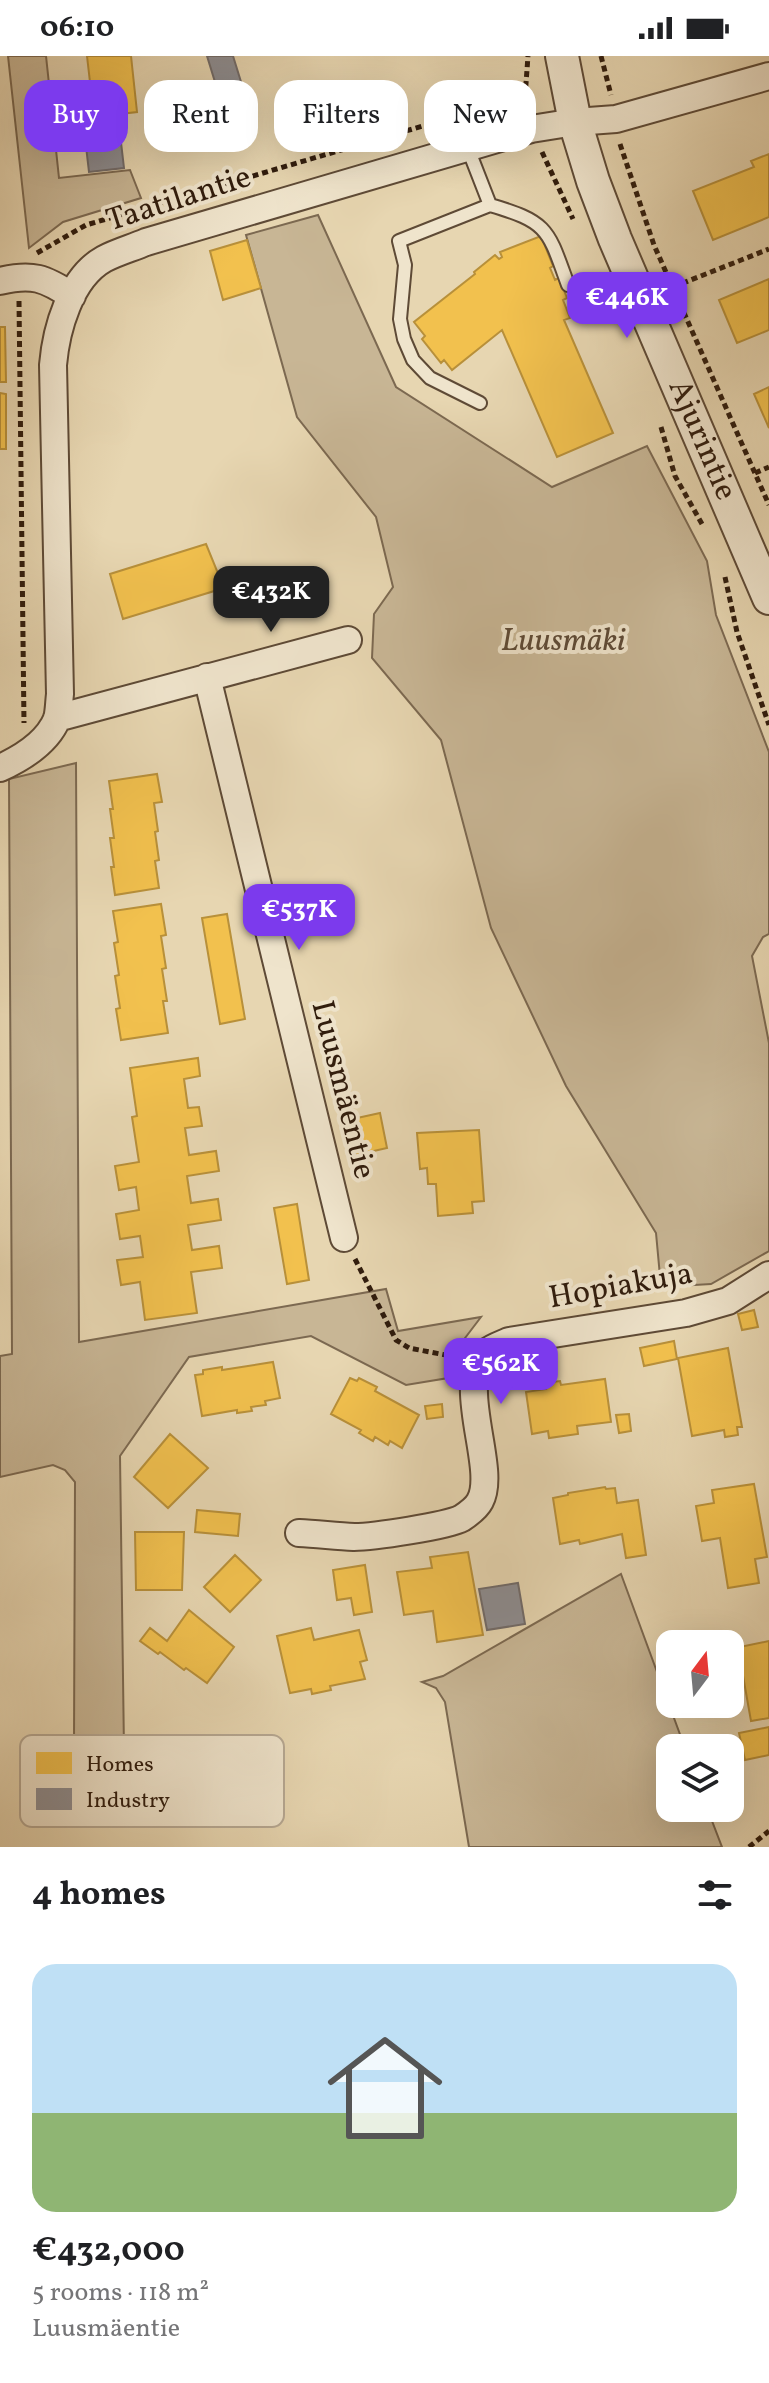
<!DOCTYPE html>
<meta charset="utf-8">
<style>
:root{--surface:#fff;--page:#f2f2f2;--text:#202124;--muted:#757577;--line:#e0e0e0;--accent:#7c3aed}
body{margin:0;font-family:Vollkorn,serif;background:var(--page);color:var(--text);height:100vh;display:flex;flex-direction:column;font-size:30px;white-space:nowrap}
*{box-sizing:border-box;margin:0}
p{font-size:26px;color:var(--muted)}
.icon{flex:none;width:44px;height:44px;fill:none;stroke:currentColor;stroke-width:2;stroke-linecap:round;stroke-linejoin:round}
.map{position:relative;height:1791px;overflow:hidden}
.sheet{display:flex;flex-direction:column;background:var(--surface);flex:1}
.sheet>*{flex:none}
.guide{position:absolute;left:24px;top:24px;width:722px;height:72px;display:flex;gap:16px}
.needle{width:52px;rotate:16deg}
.fabs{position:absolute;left:656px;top:1574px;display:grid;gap:16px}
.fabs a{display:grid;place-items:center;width:88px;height:88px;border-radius:16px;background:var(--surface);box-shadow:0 8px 32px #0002;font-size:40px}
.price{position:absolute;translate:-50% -68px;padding:0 18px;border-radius:16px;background:var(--accent);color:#fff;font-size:26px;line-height:52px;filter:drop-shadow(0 2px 4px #0008)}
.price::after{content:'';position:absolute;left:50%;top:48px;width:24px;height:18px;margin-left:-12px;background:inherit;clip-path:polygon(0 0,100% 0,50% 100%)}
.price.on{background:#222;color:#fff}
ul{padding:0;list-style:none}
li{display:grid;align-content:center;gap:16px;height:424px;padding:0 32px}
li+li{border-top:2px solid var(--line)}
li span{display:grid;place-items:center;height:248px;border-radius:24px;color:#555}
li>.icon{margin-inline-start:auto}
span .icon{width:144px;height:144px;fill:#fffc;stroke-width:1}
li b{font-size:34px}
h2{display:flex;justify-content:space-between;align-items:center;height:96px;padding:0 32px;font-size:34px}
.tag{padding:0 28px;border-radius:24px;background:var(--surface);box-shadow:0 8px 32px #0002;font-size:28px;line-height:72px}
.tag.on{background:var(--accent);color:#fff}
.status{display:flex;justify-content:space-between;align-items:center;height:56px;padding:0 40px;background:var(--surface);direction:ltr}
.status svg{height:22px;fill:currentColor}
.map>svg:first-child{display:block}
</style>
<div class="status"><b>06:10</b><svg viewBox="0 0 49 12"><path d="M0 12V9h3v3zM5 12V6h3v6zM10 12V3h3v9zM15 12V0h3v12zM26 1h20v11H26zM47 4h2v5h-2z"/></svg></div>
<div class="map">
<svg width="769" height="1791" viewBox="0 0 769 1791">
<rect width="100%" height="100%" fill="#e7d6b1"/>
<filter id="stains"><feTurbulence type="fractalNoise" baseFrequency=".0025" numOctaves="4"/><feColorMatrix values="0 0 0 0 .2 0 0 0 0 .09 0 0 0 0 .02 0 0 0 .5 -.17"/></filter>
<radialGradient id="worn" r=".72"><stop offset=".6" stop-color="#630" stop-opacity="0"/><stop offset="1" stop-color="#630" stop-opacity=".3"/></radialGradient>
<path fill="#c8b695" stroke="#7c6951" stroke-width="2" d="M8,0H46L59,122L130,114L141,142L63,166L29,192Z
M318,159L396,331L552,431L647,390L707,505L716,559L769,696V878L763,881L752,900L769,987V1195L711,1228L661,1231L656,1177L566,1030L491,872L441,684L372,602L374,558L393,531L376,461L297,361L246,179Z
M76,707L79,1286L386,1233L398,1275L481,1261L459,1290L448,1322L406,1329L311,1280L189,1301L120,1400L124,1694L94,1701L80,1697L74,1687L75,1426L65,1414L53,1409L0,1421V1300L12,1298L9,723Z
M621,1518L685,1692H670V1752H707L722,1791H469L445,1646L436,1632L422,1626L443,1620Z"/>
<path fill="#f2c14e" stroke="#b8903a" stroke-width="2" d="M87,0H131L137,56L94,61Z
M769,98V161L713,184L693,135L754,111L751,105Z
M541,180L553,210L550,212L555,224L559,222L567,242L563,244L570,262L564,264L613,377L557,401L502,274L452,314L444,304L441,307L422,283L425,280L414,266L475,218L474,216L495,199L499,203L502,201L500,196Z
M247,184L261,232L223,244L210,195Z
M769,223V274L737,287L719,244Z
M0,271H5L6,326H0Z
M769,331V372L754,338Z
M0,337L6,338V393H0Z
M206,488L224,532L123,563L110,518Z
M157,718L162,746L154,747L158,775L155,776L159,804L155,805L159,832L115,839L111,811H114L110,782H114L110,753H113L109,725Z
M161,848L166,879L161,880L166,912L162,913L167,945H163L168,977L121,984L116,953L120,952L115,920L119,919L114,887L118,886L113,855Z
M227,858L245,963L220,968L202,862Z
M198,1002L200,1020L184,1023L188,1052L199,1051L202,1070L185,1072L189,1099L216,1095L219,1115L187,1120L191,1147L218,1143L221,1164L188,1169L192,1194L219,1190L222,1212L191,1216L197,1257L145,1264L140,1226L121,1229L117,1204L143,1201L140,1180L120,1183L116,1158L139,1154L136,1131L119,1134L115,1110L139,1106L132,1061L137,1060L130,1012Z
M380,1057L387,1092L356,1099L348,1064Z
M479,1074L484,1145L472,1146L473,1157L438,1160L436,1128H428L427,1112L420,1113L417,1077Z
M297,1148L309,1224L287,1228L274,1152Z
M754,1254L758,1271L742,1274L738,1258Z
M674,1285L677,1303L644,1310L640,1292Z
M728,1292L742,1371H737L738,1379L725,1381L724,1374L692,1380L678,1302Z
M273,1306L280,1342L265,1345L266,1349L251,1351L252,1355L237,1357V1354L202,1360L195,1319L203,1318V1314L222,1311V1314Z
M350,1322L357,1325L359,1322L377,1331L375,1335L419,1359L402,1392L390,1385L388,1389L375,1381L373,1385L359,1377L361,1374L331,1358Z
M605,1323L611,1366L577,1370L578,1378L549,1382L548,1375L532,1378L526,1336L546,1333L545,1327L560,1325L561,1329Z
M442,1348L443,1361L427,1363L425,1350Z
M629,1358L631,1375L619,1377L616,1359Z
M170,1378L208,1412L168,1452L134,1421Z
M754,1428L767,1501L755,1503L759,1527L728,1532L720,1482L702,1485L696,1450L714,1447L712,1434Z
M605,1431L606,1433L615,1432L617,1447L638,1444L646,1499L626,1502L622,1478L580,1488L579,1484L560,1488L553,1442L568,1439V1437Z
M197,1454L240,1458L238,1480L195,1476Z
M135,1476H184L182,1534H136Z
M468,1496L483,1579L437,1586L433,1555L404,1559L397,1516L432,1512L430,1501Z
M235,1499L261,1524L230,1556L204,1531Z
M365,1509L372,1556L354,1559L351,1542L337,1544L333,1514Z
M189,1554L234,1591L207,1627L186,1612L184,1614L160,1596L158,1598L140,1585L150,1572L167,1585Z
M311,1572L314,1584L359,1574L367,1604L360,1606L365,1623L330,1630L331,1634L312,1638L311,1633L290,1637L277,1580Z
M769,1585V1662L751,1665L742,1614L730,1615V1593Z
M769,1671V1699L745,1704L739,1677Z"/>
<path fill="#8d8d92" stroke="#716b6a" stroke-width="2" d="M207,0H233L251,58L227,65Z
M119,69L124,112L89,116L84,73Z
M518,1527L525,1568L487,1574L479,1533Z"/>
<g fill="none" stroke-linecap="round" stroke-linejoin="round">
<g stroke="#5e4a36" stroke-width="16">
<path id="service" d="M467,90L490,149L399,185L405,209L400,263L404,283L413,304L430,322L480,347
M490,149C549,166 548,174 568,229"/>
</g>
<g stroke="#5e4a36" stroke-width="30">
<path id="minor" d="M0,225C32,217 45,222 72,240
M207,621L344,1182
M57,662L348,584
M0,712C22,702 47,687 57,663C59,656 59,646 60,638L53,309C56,274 70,222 104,203C117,196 132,192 146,186L531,73L575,66L616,63L769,20
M299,1477C317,1478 336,1480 354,1481C373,1481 447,1470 462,1462C468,1458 477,1451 480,1445C498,1412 453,1327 487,1296C493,1291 503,1288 509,1285L686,1257L728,1245L769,1219"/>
</g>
<g stroke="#5e4a36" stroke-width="36">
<g id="tertiary">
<path id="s1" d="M562,0L575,66L593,125L615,183L769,542"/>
</g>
</g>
<path stroke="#301c0d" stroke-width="5" stroke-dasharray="6 4" stroke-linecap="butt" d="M601,0L611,39
M525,41L528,0
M620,88L654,189L769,449
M542,96L573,163
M37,197L86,169L525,40
M673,231L769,193
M19,245L24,667
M661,371L675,420L702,468
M755,417L769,411
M725,521L737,576L769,669
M355,1203L396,1284L409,1292L456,1301
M749,1791L769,1775"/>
<use href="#service" stroke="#efe4cc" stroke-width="12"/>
<use href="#minor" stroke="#efe4cc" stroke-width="26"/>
<use href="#tertiary" stroke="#efe4cc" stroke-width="32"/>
</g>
<g text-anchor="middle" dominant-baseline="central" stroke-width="8" stroke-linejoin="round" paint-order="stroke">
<g font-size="32" fill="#301c0d" stroke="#efe4cc">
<text transform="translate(179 144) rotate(-18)">Taatilantie</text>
<text stroke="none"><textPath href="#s1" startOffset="410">Ajurintie</textPath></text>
<text transform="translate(342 1034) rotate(76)">Luusmäentie</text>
<text transform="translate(621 1231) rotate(-10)">Hopiakuja</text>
</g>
<g font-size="32" font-style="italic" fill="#5e4a36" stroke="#efe4cc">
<text x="563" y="586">Luusmäki</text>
</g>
</g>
<rect x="20" y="1679" width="264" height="92" rx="12" fill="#efe4cc" stroke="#b6a893" stroke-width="2"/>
<rect x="36" y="1696" width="36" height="22" fill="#f2c14e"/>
<rect x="36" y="1732" width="36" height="22" fill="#8d8d92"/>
<g font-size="22" fill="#301c0d">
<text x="86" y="1715">Homes</text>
<text x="86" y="1751">Industry</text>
</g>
<rect width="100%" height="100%" filter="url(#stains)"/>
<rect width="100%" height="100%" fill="url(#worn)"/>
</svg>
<div class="fabs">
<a><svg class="needle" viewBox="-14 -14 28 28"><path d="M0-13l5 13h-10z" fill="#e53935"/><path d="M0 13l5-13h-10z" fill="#757577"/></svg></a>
<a><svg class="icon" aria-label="layers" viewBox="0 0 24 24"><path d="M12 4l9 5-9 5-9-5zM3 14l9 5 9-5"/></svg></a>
</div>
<b class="price" style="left:627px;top:284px">€446K</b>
<b class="price on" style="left:271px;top:578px">€432K</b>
<b class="price" style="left:299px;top:896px">€537K</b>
<b class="price" style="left:501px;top:1350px">€562K</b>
<div class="guide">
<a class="tag on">Buy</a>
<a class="tag">Rent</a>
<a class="tag">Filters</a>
<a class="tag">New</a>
</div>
</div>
<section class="sheet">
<h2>4 homes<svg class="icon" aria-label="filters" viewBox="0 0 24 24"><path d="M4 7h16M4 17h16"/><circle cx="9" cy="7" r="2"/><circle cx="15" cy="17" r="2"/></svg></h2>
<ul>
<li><span style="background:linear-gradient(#bfe0f5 60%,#8fb573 0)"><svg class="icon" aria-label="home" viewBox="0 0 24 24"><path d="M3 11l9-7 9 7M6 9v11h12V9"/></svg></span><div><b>€432,000</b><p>5 rooms · 118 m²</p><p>Luusmäentie</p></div></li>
</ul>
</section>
